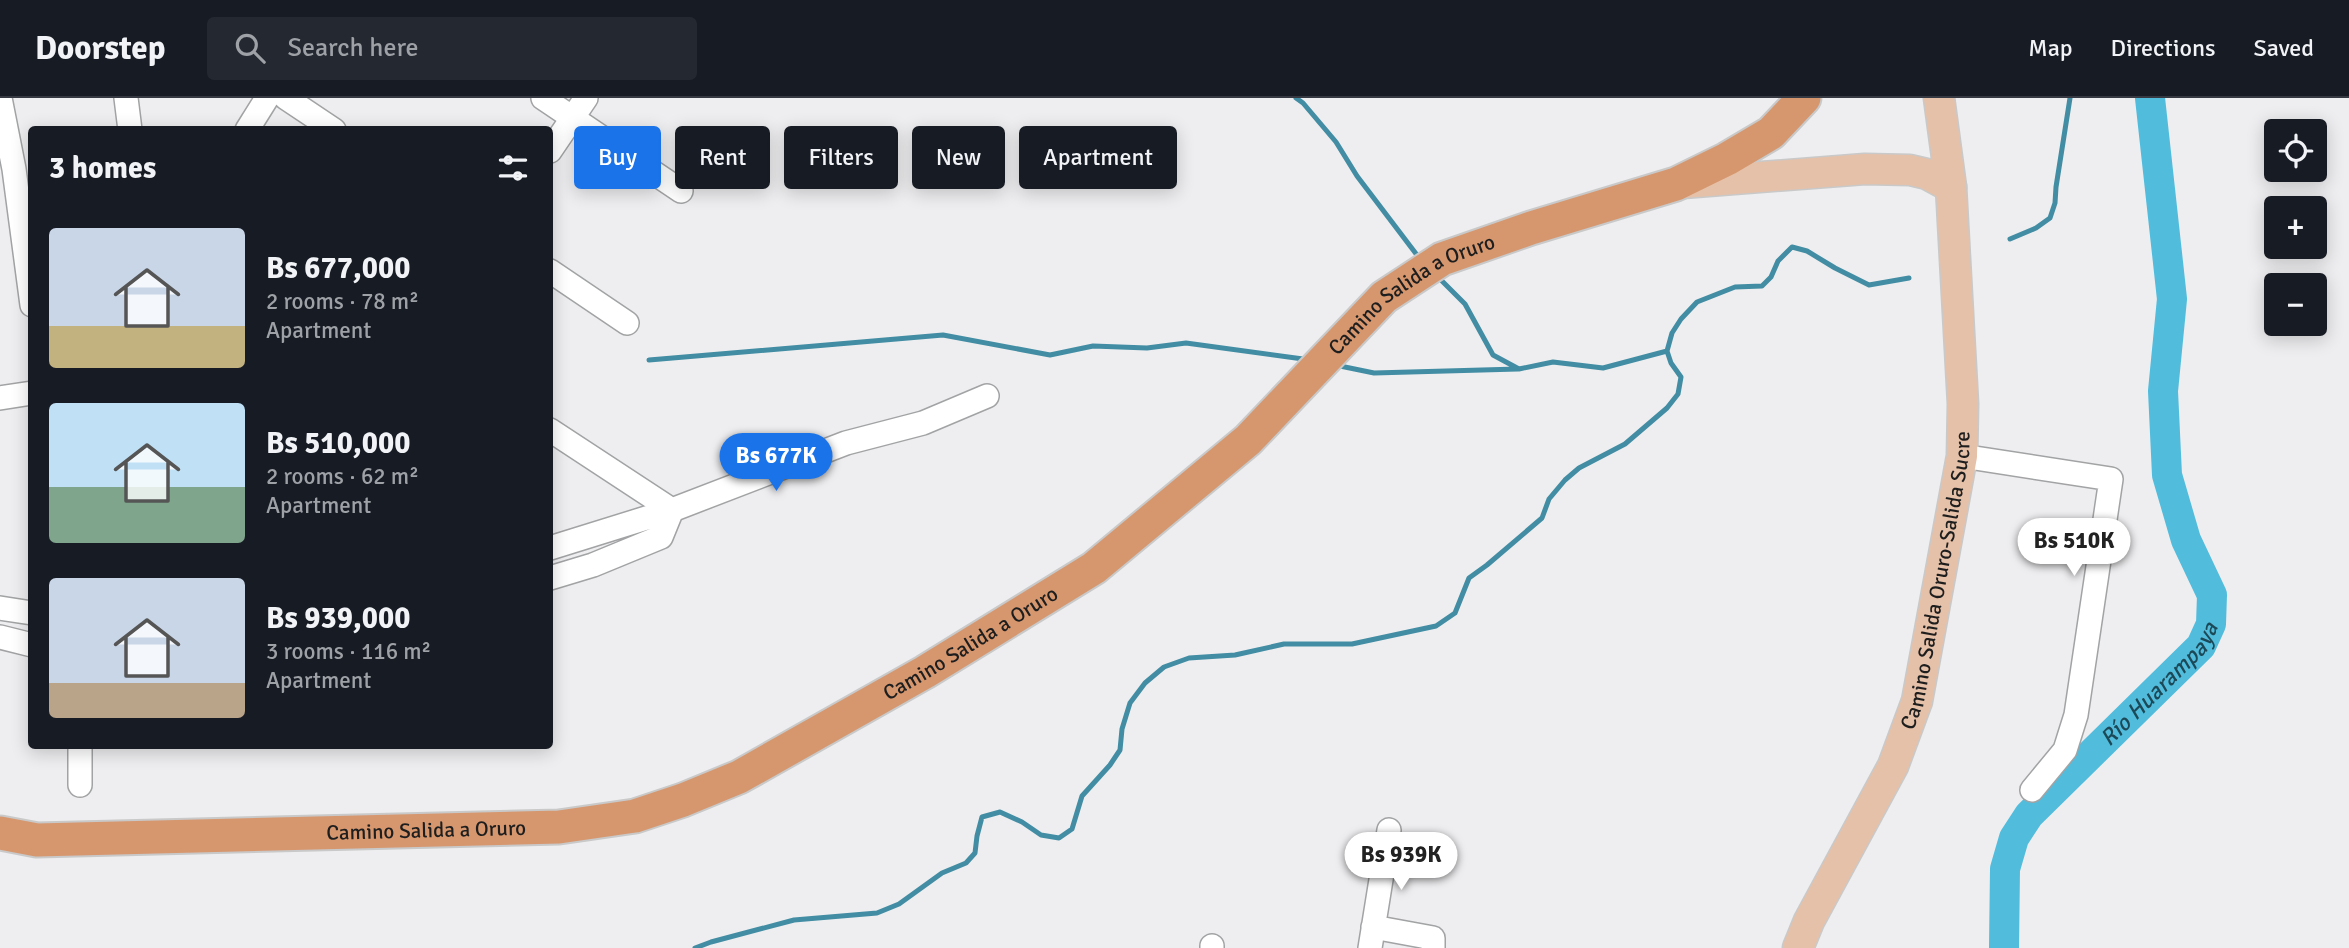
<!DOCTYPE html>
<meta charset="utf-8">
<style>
:root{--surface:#171b24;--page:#242831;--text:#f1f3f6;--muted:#9ea1a6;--line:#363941;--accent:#1a73e8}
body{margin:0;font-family:Signika,sans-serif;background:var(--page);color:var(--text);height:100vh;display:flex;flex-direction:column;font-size:26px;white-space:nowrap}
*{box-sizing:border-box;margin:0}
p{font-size:23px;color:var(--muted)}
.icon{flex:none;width:38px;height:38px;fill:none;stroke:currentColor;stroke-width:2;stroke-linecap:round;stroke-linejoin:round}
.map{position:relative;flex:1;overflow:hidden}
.details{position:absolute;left:28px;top:28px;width:525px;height:623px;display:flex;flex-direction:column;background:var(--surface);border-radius:7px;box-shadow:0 4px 18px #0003}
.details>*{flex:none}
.banner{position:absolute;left:574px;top:28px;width:665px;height:63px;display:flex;gap:14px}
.tools{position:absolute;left:2264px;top:21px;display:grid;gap:14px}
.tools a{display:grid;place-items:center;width:63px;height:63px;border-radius:7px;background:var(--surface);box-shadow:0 4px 18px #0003;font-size:35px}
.price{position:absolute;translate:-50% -60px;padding:0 16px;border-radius:24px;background:#fff;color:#222;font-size:23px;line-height:46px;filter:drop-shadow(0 2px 4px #0008)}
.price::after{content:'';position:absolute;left:50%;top:42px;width:21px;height:16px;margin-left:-10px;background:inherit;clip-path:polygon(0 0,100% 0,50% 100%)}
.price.current{background:var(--accent);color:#fff}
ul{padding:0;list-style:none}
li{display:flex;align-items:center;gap:21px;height:175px;padding:0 21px}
li span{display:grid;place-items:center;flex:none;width:196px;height:140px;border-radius:7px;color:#555}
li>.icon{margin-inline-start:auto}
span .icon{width:84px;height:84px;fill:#fffc;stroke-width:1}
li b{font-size:30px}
h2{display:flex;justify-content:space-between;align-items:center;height:84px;padding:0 21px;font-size:30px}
.tag{padding:0 24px;border-radius:7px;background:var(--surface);box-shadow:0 4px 18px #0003;font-size:24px;line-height:63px}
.tag.current{background:var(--accent);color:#fff}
header{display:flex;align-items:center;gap:42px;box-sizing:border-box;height:98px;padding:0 35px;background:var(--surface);border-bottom:2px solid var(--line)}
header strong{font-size:33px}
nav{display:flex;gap:38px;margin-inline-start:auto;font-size:24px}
.search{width:490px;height:63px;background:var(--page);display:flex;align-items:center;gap:18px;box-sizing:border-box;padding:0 24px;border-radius:7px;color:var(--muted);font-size:26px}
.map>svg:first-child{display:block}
</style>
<header>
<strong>Doorstep</strong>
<div class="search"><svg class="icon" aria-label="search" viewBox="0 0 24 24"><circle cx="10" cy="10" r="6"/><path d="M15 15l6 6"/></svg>Search here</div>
<nav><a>Map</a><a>Directions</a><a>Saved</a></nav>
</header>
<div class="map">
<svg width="2349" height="850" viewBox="0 0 2349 850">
<rect width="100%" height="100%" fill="#eeeef0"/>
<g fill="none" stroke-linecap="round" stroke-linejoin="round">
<path stroke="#428da3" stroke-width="5" d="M1296,0L1303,5L1336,44L1357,78L1420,161
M2010,141L2036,130L2050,120L2055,105L2056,89L2070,0
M1440,181L1465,206L1493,257L1519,271L1553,264L1603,270L1667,253
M649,262L943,237L1050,257L1093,248L1147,250L1186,245L1303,261
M1340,268L1374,275L1518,271
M695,850L711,844L794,822L877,815L899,806L942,775L966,765L975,755L977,738L982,719L1000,714L1022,724L1041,737L1059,740L1072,731L1082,698L1110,667L1120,652L1122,631L1130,605L1145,585L1164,569L1189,560L1235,557L1284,546H1352L1436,528L1455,515L1469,480L1487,467L1542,420L1549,401L1565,382L1579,370L1625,346L1667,310L1678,296L1681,279L1671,265L1667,253L1672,235L1681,221L1697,204L1735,189L1762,188L1771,179L1778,163L1792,149L1807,153L1835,170L1869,187L1909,180"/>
<path stroke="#52bcdc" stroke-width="30" id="s1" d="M2004,850L2005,771L2014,740L2029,717L2201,548L2211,526L2212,497L2186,442L2167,377L2163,293L2172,201L2150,0"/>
<g stroke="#a2a3a4" stroke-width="26">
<path id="minor" d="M0,0L14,71L32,207
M126,0L130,32
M286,0L334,32
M543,0L681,93
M247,32L267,0
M550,53L586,0
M550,173L627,225
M0,300L32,295
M550,332L672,412L661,439L593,467L550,480
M1962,358L2111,381L2076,617L2065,652L2032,692
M550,450L672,412L846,345L923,325L987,298
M0,510L32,515
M0,539L32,547
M80,687V648
M1373,829L1433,840V850
M1212,850V848
M1370,850L1389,732"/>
</g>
<g stroke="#c9c9c9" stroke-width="33">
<g id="major">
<path d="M1683,85L1865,71L1910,72L1927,76L1951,89"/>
<path id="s2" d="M1798,850L1809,823L1893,668L1917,603L1962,358L1963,306L1951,89L1939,0"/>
</g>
</g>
<g stroke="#c9c9c9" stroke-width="37">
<g id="highway">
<path id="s3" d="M0,735L37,742L559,729L635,718L683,702L739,679L925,574L1094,470L1248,342L1384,199L1442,161L1531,130L1676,86L1727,61L1771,35L1804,0"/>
</g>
</g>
<use href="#minor" stroke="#fff" stroke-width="23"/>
<use href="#major" stroke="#e6c1a9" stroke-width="30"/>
<use href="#highway" stroke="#d6976f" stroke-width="33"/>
</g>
<g text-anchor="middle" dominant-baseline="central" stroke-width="5" stroke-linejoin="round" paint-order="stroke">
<g font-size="21" fill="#1e1e1e" stroke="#eeeef0">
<text stroke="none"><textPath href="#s3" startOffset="1582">Camino Salida a Oruro</textPath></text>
<text stroke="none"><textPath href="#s2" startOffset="397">Camino Salida Oruro-Salida Sucre</textPath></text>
<text stroke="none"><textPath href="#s3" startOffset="1015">Camino Salida a Oruro</textPath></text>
<text stroke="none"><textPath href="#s3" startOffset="427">Camino Salida a Oruro</textPath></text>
</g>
<g font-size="23" font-style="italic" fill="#1c4957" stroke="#eeeef0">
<text stroke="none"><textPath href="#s1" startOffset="324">Río Huarampaya</textPath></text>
</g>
</g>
</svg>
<div class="tools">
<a><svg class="icon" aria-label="locate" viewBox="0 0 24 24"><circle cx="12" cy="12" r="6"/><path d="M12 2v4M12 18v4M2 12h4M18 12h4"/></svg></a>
<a>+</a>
<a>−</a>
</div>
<b class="price current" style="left:776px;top:395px">Bs 677K</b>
<b class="price" style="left:2074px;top:480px">Bs 510K</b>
<b class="price" style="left:1401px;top:794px">Bs 939K</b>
<div class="banner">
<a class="tag current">Buy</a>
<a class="tag">Rent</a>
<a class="tag">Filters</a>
<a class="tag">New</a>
<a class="tag">Apartment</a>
</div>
<section class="details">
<h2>3 homes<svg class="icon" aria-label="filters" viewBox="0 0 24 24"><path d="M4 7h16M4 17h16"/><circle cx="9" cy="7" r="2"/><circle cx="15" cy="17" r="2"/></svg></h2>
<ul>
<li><span style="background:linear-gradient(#c9d6e8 70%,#c2b280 0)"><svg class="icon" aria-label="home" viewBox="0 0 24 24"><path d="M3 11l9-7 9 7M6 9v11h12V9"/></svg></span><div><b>Bs 677,000</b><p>2 rooms · 78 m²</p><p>Apartment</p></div></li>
<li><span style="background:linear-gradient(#bfe0f5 60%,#7fa58c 0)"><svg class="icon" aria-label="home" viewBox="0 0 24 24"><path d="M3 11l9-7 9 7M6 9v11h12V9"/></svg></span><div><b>Bs 510,000</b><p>2 rooms · 62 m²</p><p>Apartment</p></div></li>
<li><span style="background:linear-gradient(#c9d6e8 75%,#b9a48a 0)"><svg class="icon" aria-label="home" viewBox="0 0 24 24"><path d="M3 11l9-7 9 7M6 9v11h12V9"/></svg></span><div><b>Bs 939,000</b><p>3 rooms · 116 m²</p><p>Apartment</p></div></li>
</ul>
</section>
</div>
